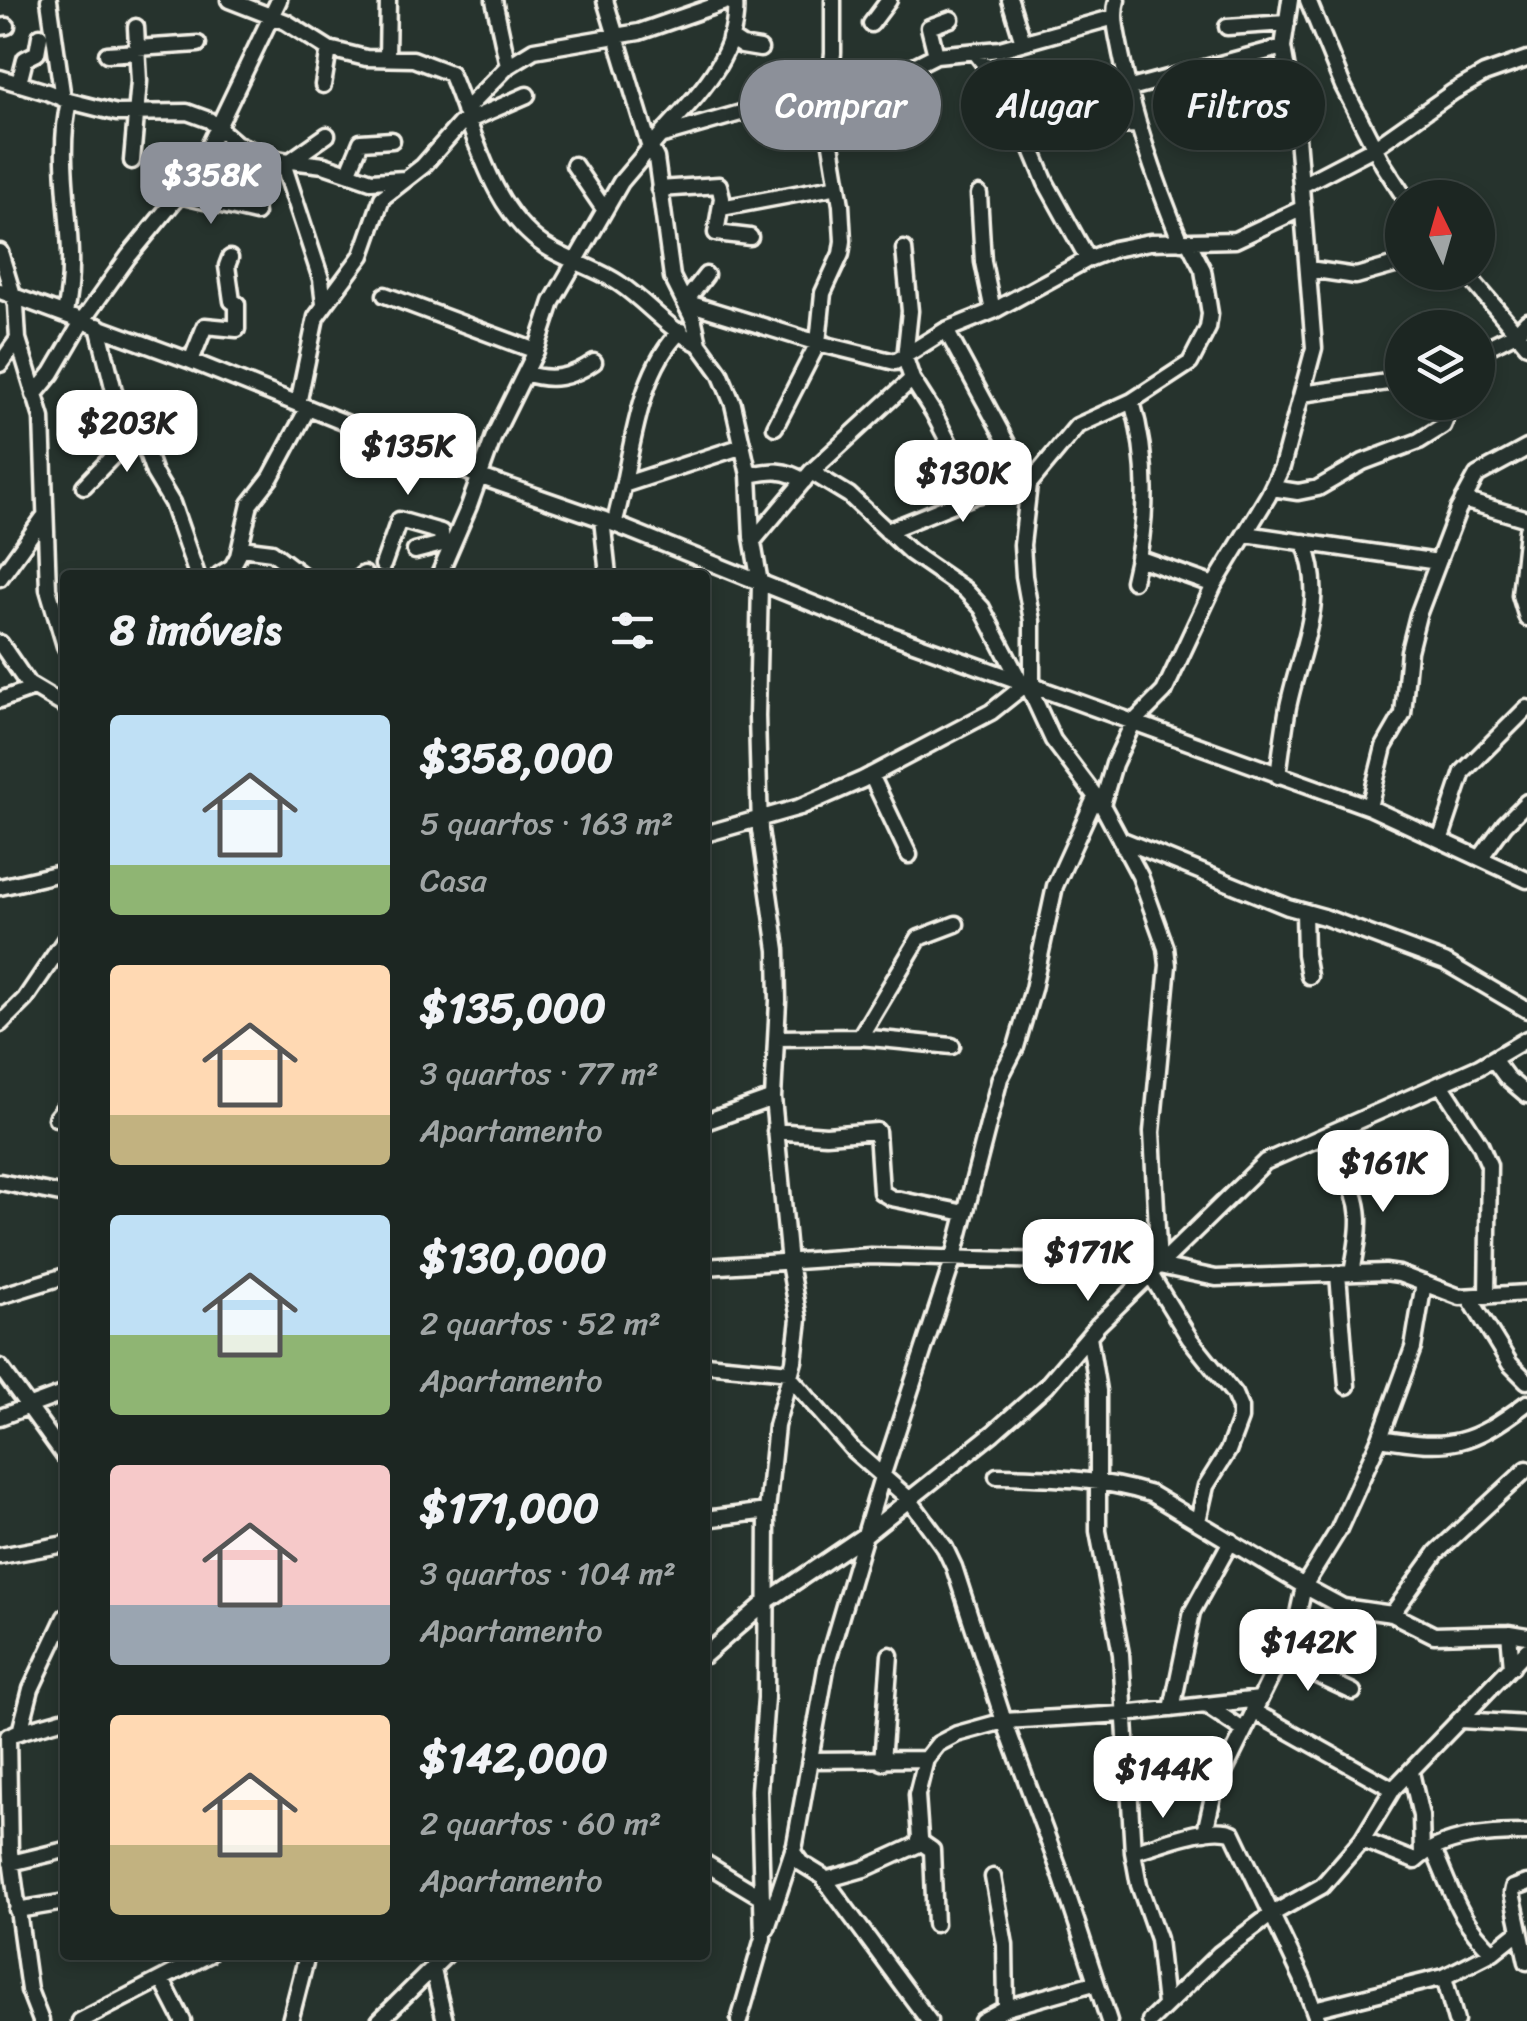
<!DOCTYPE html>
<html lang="pt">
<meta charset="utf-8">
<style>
:root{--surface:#1c2622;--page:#29322f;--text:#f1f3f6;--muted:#a0a5a5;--line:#3a4340;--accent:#8c9099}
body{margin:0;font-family:Sriracha,sans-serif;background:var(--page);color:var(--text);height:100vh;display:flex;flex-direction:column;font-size:38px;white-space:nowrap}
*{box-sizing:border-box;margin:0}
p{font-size:32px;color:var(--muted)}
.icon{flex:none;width:55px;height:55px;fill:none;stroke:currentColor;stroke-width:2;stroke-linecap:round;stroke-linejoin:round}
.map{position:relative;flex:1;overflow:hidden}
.details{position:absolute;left:60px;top:570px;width:650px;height:1390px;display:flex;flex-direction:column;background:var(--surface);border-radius:10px;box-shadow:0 5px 15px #0003,0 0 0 2px var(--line)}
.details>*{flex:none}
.guide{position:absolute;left:740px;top:60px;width:635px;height:90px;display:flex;gap:20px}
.needle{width:65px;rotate:355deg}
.fabs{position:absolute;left:1385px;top:180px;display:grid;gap:20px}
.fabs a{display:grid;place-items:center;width:110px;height:110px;border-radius:50%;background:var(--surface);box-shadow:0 5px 15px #0003,0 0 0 2px var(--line);font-size:50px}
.price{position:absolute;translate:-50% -85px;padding:0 22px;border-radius:20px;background:#fff;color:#222;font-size:32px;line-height:65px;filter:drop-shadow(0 2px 5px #0008)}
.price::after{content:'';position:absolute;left:50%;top:60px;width:30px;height:22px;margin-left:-15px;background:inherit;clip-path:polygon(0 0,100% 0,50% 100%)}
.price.selected{background:var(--accent);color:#fff}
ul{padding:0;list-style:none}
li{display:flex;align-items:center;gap:30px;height:250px;padding:0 50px}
li span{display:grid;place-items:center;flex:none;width:280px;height:200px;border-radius:10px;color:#555}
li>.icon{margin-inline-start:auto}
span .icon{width:120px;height:120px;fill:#fffc;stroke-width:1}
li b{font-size:42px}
h2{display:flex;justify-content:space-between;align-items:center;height:120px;padding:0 50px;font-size:42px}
.tag{padding:0 35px;border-radius:45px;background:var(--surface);box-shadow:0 5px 15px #0003,0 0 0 2px var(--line);font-size:35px;line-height:90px}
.tag.selected{background:var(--accent);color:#fff}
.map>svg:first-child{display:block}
</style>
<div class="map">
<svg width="1527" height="2021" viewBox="0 0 1527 2021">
<rect width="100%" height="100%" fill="#26332d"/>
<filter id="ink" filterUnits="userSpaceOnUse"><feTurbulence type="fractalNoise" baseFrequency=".01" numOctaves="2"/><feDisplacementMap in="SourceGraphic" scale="20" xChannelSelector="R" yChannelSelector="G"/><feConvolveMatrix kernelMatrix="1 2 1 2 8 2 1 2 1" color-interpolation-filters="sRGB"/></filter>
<g filter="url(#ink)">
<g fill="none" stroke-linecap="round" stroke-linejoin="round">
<g stroke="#f4f1e8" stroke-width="21">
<path id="minor" d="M49,0L63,99
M229,0L286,22L329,49L366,58L413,59L450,73C475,130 489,209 545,246C568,261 597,268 620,284C648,303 667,329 699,344
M494,0L508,66
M605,0L649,145L656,158L672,277L694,321L699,344L720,373L733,404L749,475L752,537L760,583L757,716L760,830L777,950L778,1001L773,1098L789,1263L799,1319L794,1361L776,1426L767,1511L766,1698L759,1790L763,1938L739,2021
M1010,0L1023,42
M1117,0C1112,18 1118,37 1121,54C1134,120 1155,180 1181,242
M1308,0L1343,86L1383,164L1405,198
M871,24L889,0
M0,27L7,26
M1227,27L1287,23
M730,38L742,46L760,49
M137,48L198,44
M975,52L1011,99L1046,183L1088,259
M107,54L138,52
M936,55L929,27L951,19
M387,58L388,0
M0,78L47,92L69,101L117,113L187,112L209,120L236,143L258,153L282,160L324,165L371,181L405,179
M19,83L25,59L37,53L40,36
M323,85L329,49
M1127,89L1283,47
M464,111L508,66L534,50L639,32L731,0
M1021,118C1055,136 1099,126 1136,125
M661,135C695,97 740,56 735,0
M282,160L321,279L324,304
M132,161L139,81L136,27
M290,161L327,135
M574,165L604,209
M349,171L361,142L392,140
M1302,185L1375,147L1453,92L1484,74L1527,59
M659,189L719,185L722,198L716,233L750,237
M979,194L983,262L993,311
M179,195L256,213
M721,208L838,186
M0,252L16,305L18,339L42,418L48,589L65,646
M1309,269L1356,276L1402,263
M1465,272L1527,345
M706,275L685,302L818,343L895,362L946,330L993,311L1088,259L1114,249L1150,242L1235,240L1303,208
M0,291L191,361L478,476L602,519L886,633L1369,807L1527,880
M385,295L536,351
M65,313C81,242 53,173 69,101
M98,326L117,403L141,436L154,473L172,503L197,575
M946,330L1029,484
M1478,352L1516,333L1527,321
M191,361L205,326L237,329V304L232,301L227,266L230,258
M0,364L18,339
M525,373C551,382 571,378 594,362
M912,379L933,412L976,495
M1302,394L1402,380
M34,395L52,373L83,320L128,257L179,195L207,150L279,0
M1132,401C1149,460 1148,521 1133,581
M298,404L316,317L362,255L382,198L423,166L460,124L527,95
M775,427L818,343L823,293L841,254L843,241L841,205L826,114L833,53V0
M811,472L849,495L910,552L965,590L982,608L1021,683
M749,475C771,471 784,468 804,481
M626,484L743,446
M84,486L137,431
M1272,488L1298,492L1318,488L1363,462L1419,441L1443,426L1453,402
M1463,500L1527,519
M602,519L608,575
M614,524C632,465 634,375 681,331
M1527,530L1520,595L1527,618
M887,531L976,495L1029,484
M1246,534L1438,562
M753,541L811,472L912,379L905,358L910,311L904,249
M241,548L272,552L302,575
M415,551L442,544L450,548
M1138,558L1214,585
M383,565L399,520L441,532L442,544
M219,575L232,567L238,556L250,504L271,477L308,408
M362,575L364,574
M439,575L469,506L494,436L536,351L552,302L621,182L660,136L758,108L829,99L876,85L936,55L1000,49L1115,17
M0,578L43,518
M0,643L28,684L65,706
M1028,686L1053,740L1102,805L1140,876L1166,948L1168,965L1152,1132L1159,1266L1216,1278L1385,1272L1399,1274L1460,1297L1527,1293
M1032,688V621L1024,576L1022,545L1029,484L1077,426L1132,401L1190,363L1208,328L1210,314L1203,270L1189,243
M0,700L34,688
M871,775L909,855
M1278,776C1281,753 1284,730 1288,707C1300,648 1328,602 1304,542
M1102,805L1114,764L1133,723L1164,692L1214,585L1268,496L1282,467L1314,348L1296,124L1283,47L1290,0
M1369,807L1384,747L1403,714L1409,651L1418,615L1458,510L1477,475L1527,448
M705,834L800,807L862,780L991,712L1025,685
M1441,838L1463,772L1527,708
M1120,839L1288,907L1324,917L1445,962L1527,1010
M1481,857L1505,824L1527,802
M0,887L65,872
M1304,912L1305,954L1309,976
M0,1024L25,999L65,940
M860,1037L919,938L956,924
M776,1038L860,1037L952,1046
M1493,1059L1507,1078L1527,1095
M1441,1084L1480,1144L1489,1165L1487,1296
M56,1118L65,1107
M705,1122L773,1098
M775,1131L826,1135L877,1131L881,1192L891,1198L965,1213
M1342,1171C1367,1205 1359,1235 1352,1273
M0,1182L65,1195
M705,1267L871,1256L1080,1262L1155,1269
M1150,1274L1190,1339L1234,1394L1240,1408V1419L1228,1451L1206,1486L1198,1521
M1338,1274L1347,1386
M0,1296L65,1276
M1469,1297L1510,1364L1527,1381
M1089,1336L1098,1391V1531L1121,1654L1133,1852L1139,1885L1158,1939L1165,2005
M705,1364L790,1372
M0,1367L65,1457
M789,1376L853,1450L909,1499L945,1548L954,1567L1002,1715L1060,1872L1109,2021
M0,1417L65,1393
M1380,1438C1451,1450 1470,1446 1527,1403
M997,1476C1050,1477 1100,1478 1151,1494L1304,1586L1343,1607L1392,1614L1434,1635L1509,1633L1527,1636
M705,1519L767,1511
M0,1556L65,1544
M1392,1614L1437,1552L1527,1469
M1509,1633L1512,1667
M705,1655L767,1601L866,1534L993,1433L1046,1386L1098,1325L1265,1162L1479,1067L1527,1039
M1280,1658L1353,1692
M1207,1706L1243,1730
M1172,1709L1192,1612L1231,1541
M1253,1711L1393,1789
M1461,1720L1527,1724
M20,1732L31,1689L65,1617
M15,1733L65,1719
M8,1736L10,1852L29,1990L41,2021
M810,1760L926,1759
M882,1762L890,1655
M1411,1772L1421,1816L1422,1854
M1205,1832L1214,1792L1295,1628L1304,1586L1338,1531L1380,1438L1413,1348L1424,1283
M1362,1840L1415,1861C1443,1835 1491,1833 1527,1833
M919,1841L932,1850L935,1924
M1433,1849C1453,1893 1457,1918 1493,1952
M793,1852L801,1863L822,1876L929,2021
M1133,1852C1157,1845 1211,1823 1233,1833L1302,1978L1318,2021
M11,1863L65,1850
M705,1863L763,1898
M993,1877L1005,1945L1006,2008
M825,1880L864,1869L917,1845L920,1838L917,1795L926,1759L938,1744L957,1734L1004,1721L1124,1714L1260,1699
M1527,1883L1513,1888L1512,1893L1527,1962
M17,1910L65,1902
M767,1928L795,1844L827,1663L882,1477L954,1257L1000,1078L1016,1047L1033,989L1055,886L1095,798
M433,1970L445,2021
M1444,1977L1456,2021
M162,1980L183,2021
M1314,2009L1444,1977L1493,1952L1518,1932
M80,2021L208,1955
M290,2021L307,1955
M379,2021L446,1955
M982,2021L1006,2008L1094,1983
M1150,2021L1219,1954L1272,1914L1322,1886L1362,1840L1393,1789L1527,1650"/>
</g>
<use href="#minor" stroke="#26332d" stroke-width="14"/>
</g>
</g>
</svg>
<div class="fabs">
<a><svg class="needle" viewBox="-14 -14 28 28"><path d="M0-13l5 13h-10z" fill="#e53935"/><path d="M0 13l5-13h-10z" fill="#a0a5a5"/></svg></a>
<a><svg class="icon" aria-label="layers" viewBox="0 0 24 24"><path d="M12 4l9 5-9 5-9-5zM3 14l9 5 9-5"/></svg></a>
</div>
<b class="price selected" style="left:211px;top:227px">$358K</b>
<b class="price" style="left:127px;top:475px">$203K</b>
<b class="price" style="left:408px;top:498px">$135K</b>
<b class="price" style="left:963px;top:525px">$130K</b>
<b class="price" style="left:1383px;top:1215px">$161K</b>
<b class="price" style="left:1088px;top:1304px">$171K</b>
<b class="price" style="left:1308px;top:1694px">$142K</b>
<b class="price" style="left:1163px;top:1821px">$144K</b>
<div class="guide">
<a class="tag selected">Comprar</a>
<a class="tag">Alugar</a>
<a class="tag">Filtros</a>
</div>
<section class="details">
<h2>8 imóveis<svg class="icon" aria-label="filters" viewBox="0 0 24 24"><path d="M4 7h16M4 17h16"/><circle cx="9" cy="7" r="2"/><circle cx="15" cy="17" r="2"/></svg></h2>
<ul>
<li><span style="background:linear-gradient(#bfe0f5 75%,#8fb573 0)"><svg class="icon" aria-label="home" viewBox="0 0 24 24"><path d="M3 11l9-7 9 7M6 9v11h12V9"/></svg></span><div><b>$358,000</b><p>5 quartos · 163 m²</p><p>Casa</p></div></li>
<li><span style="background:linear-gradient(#ffd9b3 75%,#c2b280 0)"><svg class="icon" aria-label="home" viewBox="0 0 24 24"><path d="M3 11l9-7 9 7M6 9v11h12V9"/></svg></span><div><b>$135,000</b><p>3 quartos · 77 m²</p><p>Apartamento</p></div></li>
<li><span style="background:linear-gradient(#bfe0f5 60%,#8fb573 0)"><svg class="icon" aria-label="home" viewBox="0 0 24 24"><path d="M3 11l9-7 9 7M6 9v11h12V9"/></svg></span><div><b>$130,000</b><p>2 quartos · 52 m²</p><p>Apartamento</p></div></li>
<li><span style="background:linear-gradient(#f6c9c9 70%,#9aa5b1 0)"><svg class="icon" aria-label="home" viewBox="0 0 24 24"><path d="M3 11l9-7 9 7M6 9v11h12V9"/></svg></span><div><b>$171,000</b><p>3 quartos · 104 m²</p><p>Apartamento</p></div></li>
<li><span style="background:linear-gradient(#ffd9b3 65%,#c2b280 0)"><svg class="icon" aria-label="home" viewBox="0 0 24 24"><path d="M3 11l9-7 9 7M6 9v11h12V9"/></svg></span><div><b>$142,000</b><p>2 quartos · 60 m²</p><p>Apartamento</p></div></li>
</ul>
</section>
</div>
